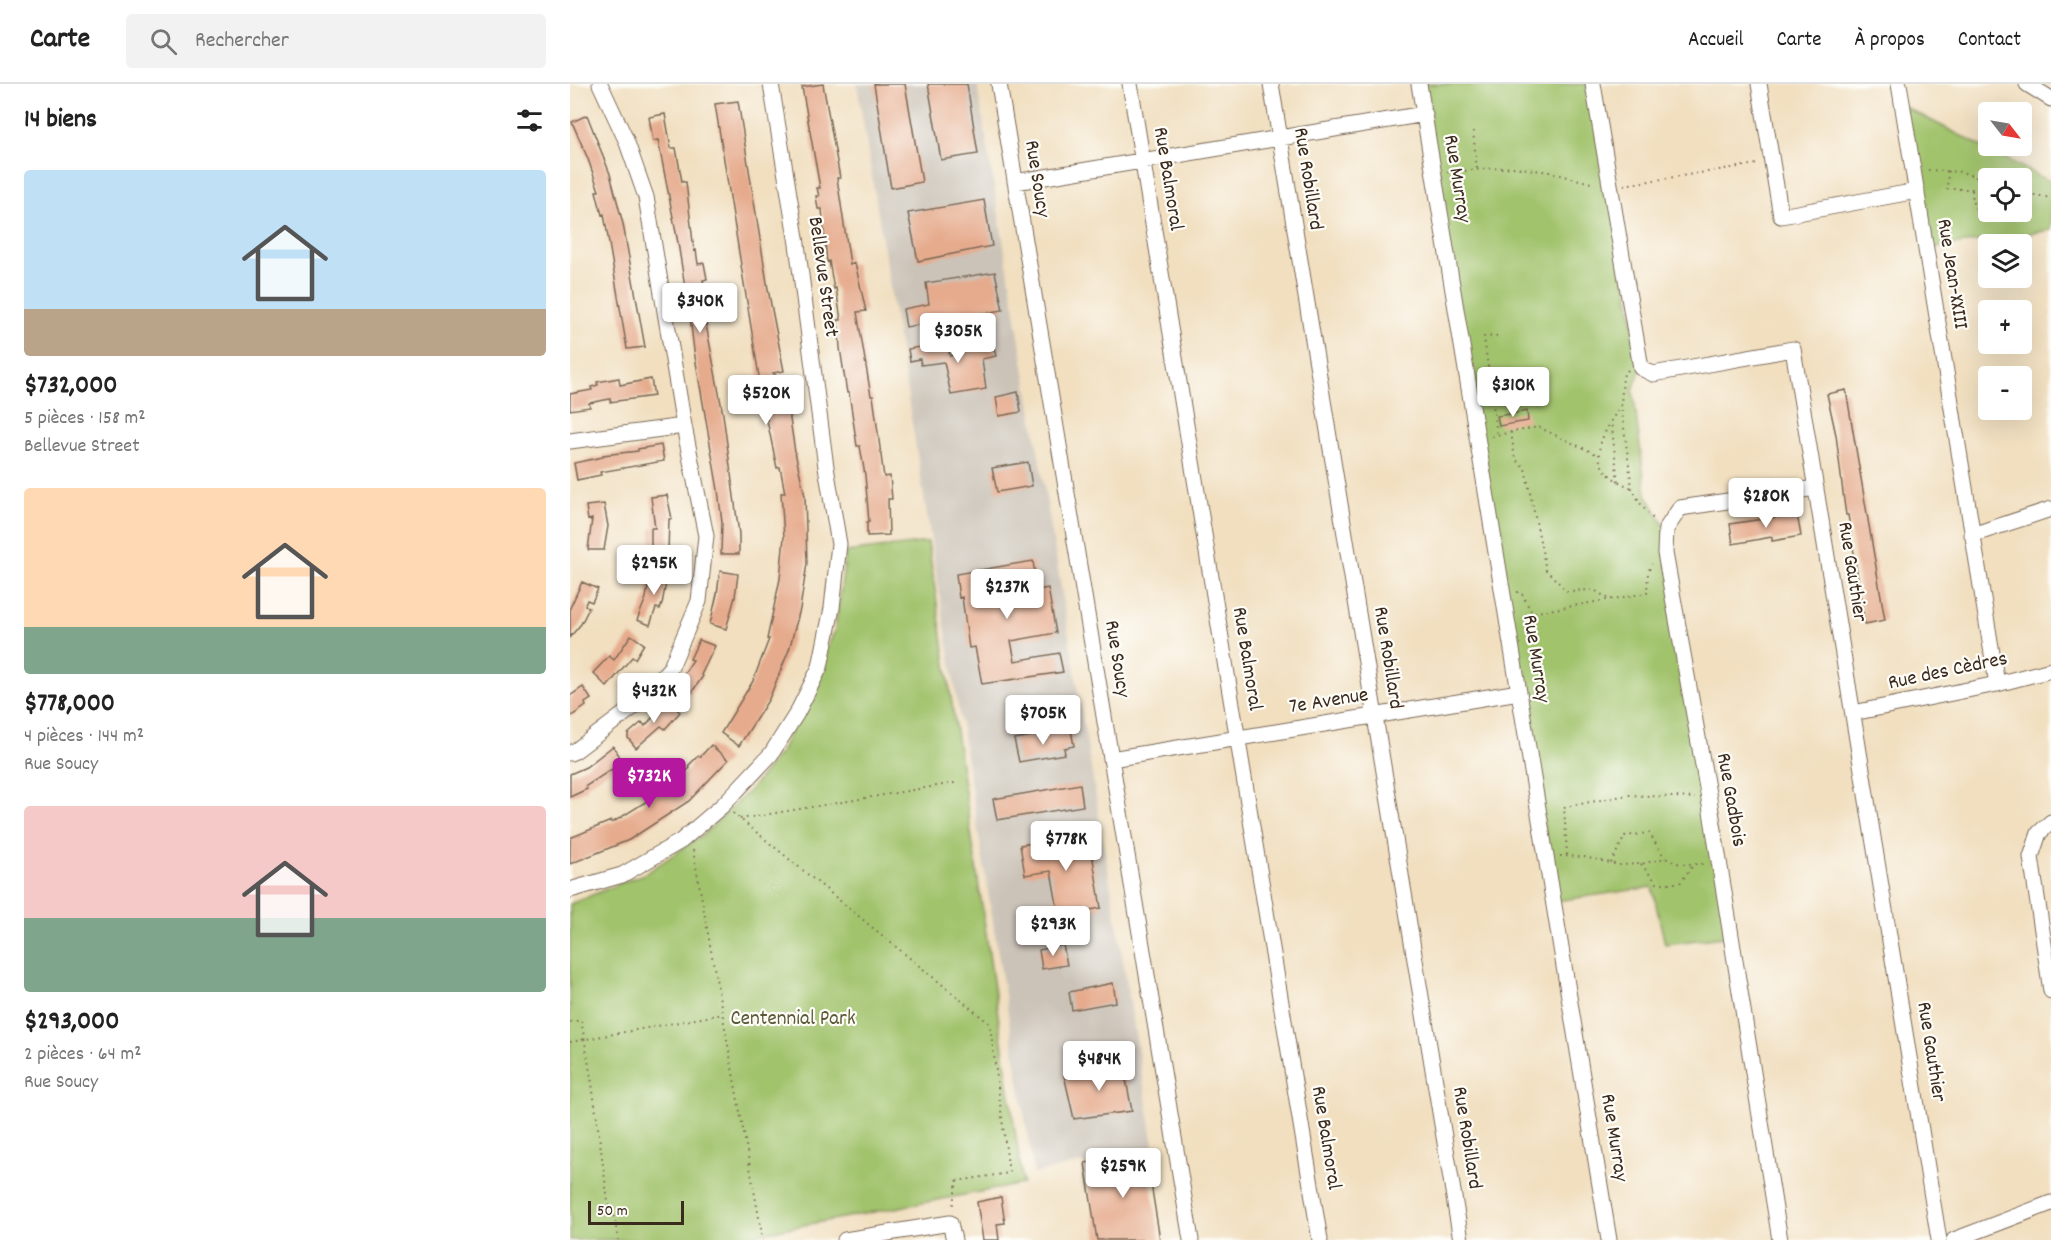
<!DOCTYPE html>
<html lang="fr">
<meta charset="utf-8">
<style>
:root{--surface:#fff;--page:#f2f2f2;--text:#222;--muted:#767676;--line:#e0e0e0;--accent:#b5179e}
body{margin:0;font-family:Dekko,sans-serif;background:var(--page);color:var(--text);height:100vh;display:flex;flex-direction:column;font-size:22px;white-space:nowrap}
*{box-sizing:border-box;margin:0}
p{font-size:20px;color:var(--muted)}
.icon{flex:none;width:33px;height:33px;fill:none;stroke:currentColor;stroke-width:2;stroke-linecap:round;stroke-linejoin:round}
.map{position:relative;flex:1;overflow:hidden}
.details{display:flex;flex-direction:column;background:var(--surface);width:570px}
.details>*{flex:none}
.needle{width:39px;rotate:121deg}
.controls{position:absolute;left:1408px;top:18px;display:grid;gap:12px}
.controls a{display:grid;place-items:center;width:54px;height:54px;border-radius:6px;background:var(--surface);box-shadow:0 6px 24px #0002;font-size:30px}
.scale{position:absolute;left:18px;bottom:15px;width:96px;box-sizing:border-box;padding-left:6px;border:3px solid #3b2a1e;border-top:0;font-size:16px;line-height:21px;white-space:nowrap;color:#3b2a1e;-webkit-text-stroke:4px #fdfcf7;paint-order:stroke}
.price{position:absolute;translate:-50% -51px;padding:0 14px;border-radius:6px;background:#fff;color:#222;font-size:20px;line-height:39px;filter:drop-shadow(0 2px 3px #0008)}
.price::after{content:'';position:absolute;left:50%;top:36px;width:18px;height:14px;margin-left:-9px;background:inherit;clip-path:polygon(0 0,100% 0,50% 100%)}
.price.active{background:var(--accent);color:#fff}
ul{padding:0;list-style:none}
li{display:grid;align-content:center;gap:12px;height:318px;padding:0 24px}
li span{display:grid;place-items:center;height:186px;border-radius:6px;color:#555}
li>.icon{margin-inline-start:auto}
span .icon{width:108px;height:108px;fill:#fffc;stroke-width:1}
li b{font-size:26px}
h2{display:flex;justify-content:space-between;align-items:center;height:72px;padding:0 24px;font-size:26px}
header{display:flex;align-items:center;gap:36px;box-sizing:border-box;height:84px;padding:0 30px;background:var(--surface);border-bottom:2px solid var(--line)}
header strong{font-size:28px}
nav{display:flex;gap:33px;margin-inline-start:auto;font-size:21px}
.search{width:420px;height:54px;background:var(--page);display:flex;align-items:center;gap:15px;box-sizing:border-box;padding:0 21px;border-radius:6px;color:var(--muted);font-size:22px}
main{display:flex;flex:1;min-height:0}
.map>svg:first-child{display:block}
</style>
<header>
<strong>Carte</strong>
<div class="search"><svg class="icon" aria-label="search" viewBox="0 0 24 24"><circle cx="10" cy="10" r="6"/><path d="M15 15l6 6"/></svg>Rechercher</div>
<nav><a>Accueil</a><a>Carte</a><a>À propos</a><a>Contact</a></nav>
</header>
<main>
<section class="details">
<h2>14 biens<svg class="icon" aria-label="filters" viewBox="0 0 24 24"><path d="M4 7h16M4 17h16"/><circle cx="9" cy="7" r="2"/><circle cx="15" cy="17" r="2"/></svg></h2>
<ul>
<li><span style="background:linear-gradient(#bfe0f5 75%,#b9a48a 0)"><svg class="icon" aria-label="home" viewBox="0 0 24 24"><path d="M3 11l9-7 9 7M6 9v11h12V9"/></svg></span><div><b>$732,000</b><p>5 pièces · 158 m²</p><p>Bellevue Street</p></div></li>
<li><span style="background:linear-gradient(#ffd9b3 75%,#7fa58c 0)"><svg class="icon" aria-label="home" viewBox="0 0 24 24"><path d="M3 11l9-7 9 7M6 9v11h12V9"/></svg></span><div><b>$778,000</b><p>4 pièces · 144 m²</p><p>Rue Soucy</p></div></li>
<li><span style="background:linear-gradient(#f6c9c9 60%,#7fa58c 0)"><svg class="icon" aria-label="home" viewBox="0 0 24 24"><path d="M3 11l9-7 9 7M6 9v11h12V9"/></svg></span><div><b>$293,000</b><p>2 pièces · 64 m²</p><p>Rue Soucy</p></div></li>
</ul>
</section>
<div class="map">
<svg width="1481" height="1156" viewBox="0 0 1481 1156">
<rect width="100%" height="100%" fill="#fdfcf7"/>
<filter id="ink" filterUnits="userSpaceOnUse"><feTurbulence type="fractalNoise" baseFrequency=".0167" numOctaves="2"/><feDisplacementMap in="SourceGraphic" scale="12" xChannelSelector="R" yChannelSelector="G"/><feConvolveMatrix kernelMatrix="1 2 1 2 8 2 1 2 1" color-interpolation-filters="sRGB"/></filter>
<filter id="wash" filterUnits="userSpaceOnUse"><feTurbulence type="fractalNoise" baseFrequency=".008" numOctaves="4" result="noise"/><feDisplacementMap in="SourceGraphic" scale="24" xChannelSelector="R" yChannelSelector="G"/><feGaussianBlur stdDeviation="1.35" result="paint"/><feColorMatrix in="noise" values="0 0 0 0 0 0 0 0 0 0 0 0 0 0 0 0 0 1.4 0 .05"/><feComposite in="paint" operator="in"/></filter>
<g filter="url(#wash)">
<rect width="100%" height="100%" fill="#f1dfc0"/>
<path fill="#cbc3b8" d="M287,0H407L584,1062L464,1090Z"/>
<path fill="#a1c36c" stroke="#6e7645" stroke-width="1.5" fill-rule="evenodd" d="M849,0H1023L1071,284L1063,306L1076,410L1096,445L1162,852L1095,860L1082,803L986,817Z
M1333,22L1481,98V146L1356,165ZM1419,94H1452V128H1419Z
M358,458L453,1100L155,1156H0V820L76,789L133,751L181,705L212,666L265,546L276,468Z"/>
<g id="blocks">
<path fill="#e6ab8d" d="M253,0L270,94H267L280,180L285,179L296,227L287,228L301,312H303L314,393L320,392L322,415H318L319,451L297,452V438H299L295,391L290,362H287L279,309H277L270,264L268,236H271L266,204L264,205L259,177L257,178L252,125H248L246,112H249L247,104H250L232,3Z
M304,0H335L352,98L321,104Z
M358,0H397L408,70L371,76Z
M168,17L198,205L214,287L203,289L216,300L222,330H220V335L225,368L235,412L237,479L230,525L219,566L199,615L169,662L151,649L183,597L199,555H197L210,495L214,453L211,409H215L210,383L207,384L193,317L145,20Z
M95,30L101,64H106L112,98H116L124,167L126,166L128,180L134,179L137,195L133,196L136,213L131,214L153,330L169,450V470H151L152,438L148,406L124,267L120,232H117L113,209H116L108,159L88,56L83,57L79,33Z
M17,31L40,90L53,140L75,263L57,265L34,130L32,131L26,107H29L18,75L2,38Z
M414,116L422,162L348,177L338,129Z
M425,188L433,226L336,243L333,225L359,220L356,199Z
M422,256L426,272L412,275L416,305L381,311L374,278L351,281L350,275L340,277L338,265L377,258L380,272L400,265L399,262Z
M49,294L50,301L81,295L84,312L40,318V315L19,319L20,323L0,326V310L22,306L21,303L28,301L27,298Z
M1276,306L1315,536L1295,540L1278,431H1276L1274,417L1266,351L1257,310Z
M448,308L451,328L429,332L426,313Z
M957,327L958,337L929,342L927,332Z
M91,361L94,377L30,388L31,391L7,396L4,379L33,373V371L68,367V365Z
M458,378L462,402L427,408L422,384Z
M97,411L102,435H99L98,468L81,467V444H85L81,413Z
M34,420L38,442L34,466H18L22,435L18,436L16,422Z
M1227,430L1231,452L1202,457V453L1163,460L1160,440Z
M463,477L467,506L478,504L486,549L441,557L445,577L489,569L493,588L412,600L405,563L399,564L392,513L389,514L386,490Z
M81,485L98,488L92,520L90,525L86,524L80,541L67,536L76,514Z
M150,487L168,490L165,513L156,545L140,540L147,510Z
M12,498L28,505L22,518L17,516L15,521L19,524L11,540L0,553V524Z
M61,551L74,560L65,575L62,573L37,603L23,589L39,572L44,576Z
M129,556L145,562L131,591L133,592L120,611L106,602L123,576L120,575Z
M13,603L21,615L15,619L16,622L0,633V612Z
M97,617L110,628L95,645L91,642L66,664L58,654V650L72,638L75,642Z
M501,646L504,662L494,664L495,670L449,678L444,655Z
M141,661L158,676L119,717L59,756L0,780V754L41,737L42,739L98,704L120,684L118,682L128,672L130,673Z
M43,662L53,678L16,702L17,705L0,713V690L16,683Z
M510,700L513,722L427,736L423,715Z
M519,751L531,824L489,832L481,787L455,791L450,761Z
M493,861L497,881L472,885L469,866Z
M543,899L546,918L502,926L499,908Z
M553,980L562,1027L504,1035L494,991Z
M576,1068L590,1156H527L515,1079Z
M431,1113L435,1139L427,1140L429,1156H413L407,1118Z"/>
</g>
</g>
<g filter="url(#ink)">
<use href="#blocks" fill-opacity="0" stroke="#7b6957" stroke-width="1.5"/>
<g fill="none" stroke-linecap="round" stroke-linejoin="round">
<g stroke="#7b6957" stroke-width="17">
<path id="street" d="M429,0L621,1156
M560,0L750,1156
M701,0L891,1156
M849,0L1039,1156
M1023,0L1071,284L1083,290L1223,265L1369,1156
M1189,0L1211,132L1347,107
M1329,0L1427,600
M1457,0L1481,15
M445,98L855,30
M0,357L114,342
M1402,451L1481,425
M1283,629L1427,600L1481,586
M0,669L5,667L66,621L101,583L129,517L136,452L114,342L76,113L56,56L30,0
M541,675L949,608
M1481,738L1469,749L1461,773L1481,907
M0,806L52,791L111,757L153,721L201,670L227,629L250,583L262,524L269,460L256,383L227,160L201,0
M275,1156L380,1139L384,1156
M1210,1156L1139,715L1095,469L1096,445L1110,424L1246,404
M1384,1156L1481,1119"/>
</g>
<path stroke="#7b6957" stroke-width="2" stroke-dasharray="1.5 4.5" stroke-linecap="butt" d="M903,47L907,85
M1358,86L1392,88L1419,98
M1378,87L1377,105H1419
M877,88L943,83L979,88L1025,100
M1054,101L1187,80
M1402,106L1403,119L1407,127H1413L1418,130L1428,128
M1452,109L1481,114
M927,252L914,253L927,351
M1058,286L1053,292L1051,321L1062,404L1070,419L1080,432L1086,437
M1051,321C1029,356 1011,383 1062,404
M1041,336L1048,398
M941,348L945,375L955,384L976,486L997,507L1024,506L1039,515
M922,352L968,343L1028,371
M947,508H951L962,529L1077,509L1078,488L1082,480
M163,729L420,940L439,1089L387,1097L382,1125
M170,735L385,699
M123,766L193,1156
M997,771L994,723L1058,711L1125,714
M990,772L1014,773L1049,781L1071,780L1095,774L1110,780H1134
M1041,779L1055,752L1079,749L1095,774
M1071,780L1087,799H1110L1124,780
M0,938L11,936L22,999L38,1118L45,1136L48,1156
M0,958L153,930"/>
<use href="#street" stroke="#fff" stroke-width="15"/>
</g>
</g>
<g text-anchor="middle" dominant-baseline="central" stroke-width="4.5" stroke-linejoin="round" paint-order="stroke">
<g font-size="21" fill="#3b2a1e" stroke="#fdfcf7">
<text transform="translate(466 95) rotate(81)">Rue Soucy</text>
<text transform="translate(597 95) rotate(81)">Rue Balmoral</text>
<text transform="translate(737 95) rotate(81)">Rue Robillard</text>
<text transform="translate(886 95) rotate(81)">Rue Murray</text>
<text transform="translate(1381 190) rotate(81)">Rue Jean-XXIII</text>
<text transform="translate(252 193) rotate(82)">Bellevue Street</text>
<text transform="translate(1281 488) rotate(81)">Rue Gauthier</text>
<text transform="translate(817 574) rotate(81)">Rue Robillard</text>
<text transform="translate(546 575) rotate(81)">Rue Soucy</text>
<text transform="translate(676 575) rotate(81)">Rue Balmoral</text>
<text transform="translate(965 575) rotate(81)">Rue Murray</text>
<text transform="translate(1378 588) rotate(-12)">Rue des Cèdres</text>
<text transform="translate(759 618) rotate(-9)">7e Avenue</text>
<text transform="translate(1160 716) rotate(80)">Rue Gadbois</text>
<text transform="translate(1360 968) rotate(81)">Rue Gauthier</text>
<text transform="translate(755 1054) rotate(81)">Rue Balmoral</text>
<text transform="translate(896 1054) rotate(81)">Rue Robillard</text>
<text transform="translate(1043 1054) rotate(81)">Rue Murray</text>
</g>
<g font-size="21" fill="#5a5835" stroke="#fdfcf7">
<text x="223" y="936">Centennial Park</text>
</g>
</g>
</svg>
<div class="controls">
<a><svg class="needle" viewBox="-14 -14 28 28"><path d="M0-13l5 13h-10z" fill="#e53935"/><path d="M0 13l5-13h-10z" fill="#767676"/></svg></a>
<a><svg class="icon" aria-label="locate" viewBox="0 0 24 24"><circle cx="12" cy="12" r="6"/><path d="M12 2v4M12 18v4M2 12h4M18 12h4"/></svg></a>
<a><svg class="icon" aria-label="layers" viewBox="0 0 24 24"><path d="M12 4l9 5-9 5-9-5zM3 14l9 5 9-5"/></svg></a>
<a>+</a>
<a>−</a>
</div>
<div class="scale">50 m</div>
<b class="price" style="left:130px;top:250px">$340K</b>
<b class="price" style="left:388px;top:280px">$305K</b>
<b class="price" style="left:943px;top:334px">$310K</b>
<b class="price" style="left:196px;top:342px">$520K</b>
<b class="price" style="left:1196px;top:445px">$280K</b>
<b class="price" style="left:84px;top:512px">$295K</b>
<b class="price" style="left:437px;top:536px">$237K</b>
<b class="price" style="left:84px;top:640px">$432K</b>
<b class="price" style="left:473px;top:662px">$705K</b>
<b class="price active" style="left:79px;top:725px">$732K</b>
<b class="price" style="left:496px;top:788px">$778K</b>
<b class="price" style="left:483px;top:873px">$293K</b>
<b class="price" style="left:529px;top:1008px">$484K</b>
<b class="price" style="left:553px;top:1115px">$259K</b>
</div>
</main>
